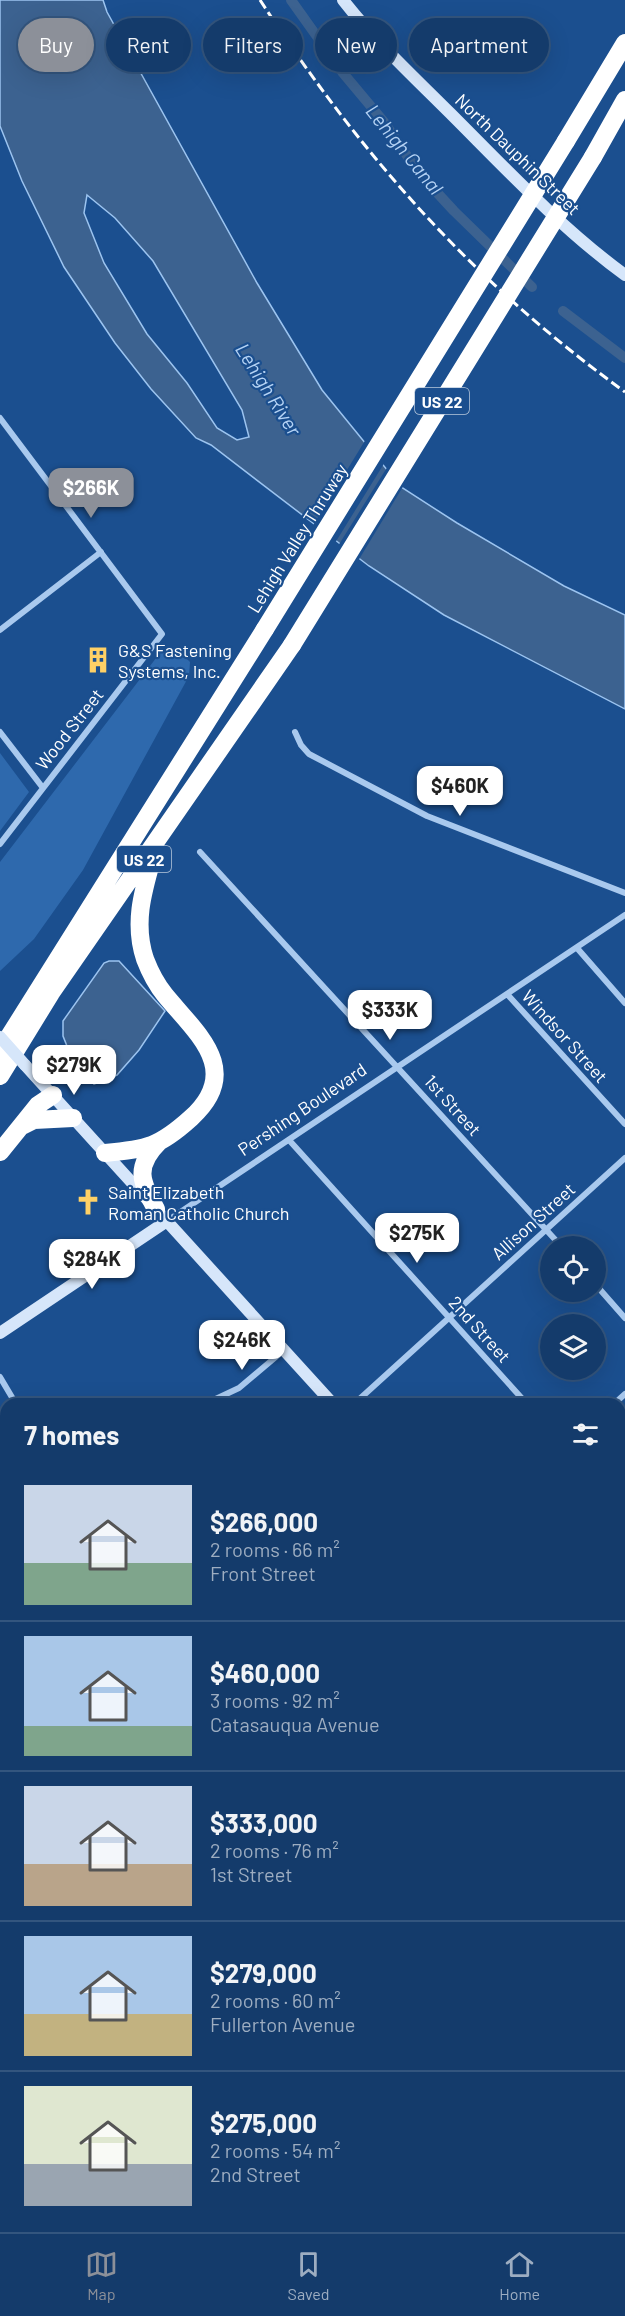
<!DOCTYPE html>
<meta charset="utf-8">
<style>
:root{--surface:#143b6b;--page:#1d4271;--text:#f1f3f6;--muted:#9dadc1;--line:#33557e;--accent:#8c9099}
body{margin:0;font-family:Barlow,sans-serif;background:var(--page);color:var(--text);height:100vh;display:flex;flex-direction:column;font-size:22px;white-space:nowrap}
*{box-sizing:border-box;margin:0}
p{font-size:20px;color:var(--muted)}
.icon{flex:none;width:33px;height:33px;fill:none;stroke:currentColor;stroke-width:2;stroke-linecap:round;stroke-linejoin:round}
.map{position:relative;flex:1;overflow:hidden}
.drawer{position:absolute;left:0px;top:1398px;width:626px;height:834px;display:flex;flex-direction:column;background:var(--surface);border-radius:18px 18px 0 0;box-shadow:0 6px 24px #0002,0 0 0 2px var(--line)}
.drawer>*{flex:none}
.guide{position:absolute;left:18px;top:18px;width:590px;height:54px;display:flex;gap:12px}
.tools{position:absolute;left:540px;top:1236px;display:grid;gap:12px}
.tools a{display:grid;place-items:center;width:66px;height:66px;border-radius:50%;background:var(--surface);box-shadow:0 6px 24px #0002,0 0 0 2px var(--line);font-size:30px}
.price{position:absolute;translate:-50% -51px;padding:0 14px;border-radius:12px;background:#fff;color:#222;font-size:20px;line-height:39px;filter:drop-shadow(0 2px 3px #0008)}
.price::after{content:'';position:absolute;left:50%;top:36px;width:18px;height:14px;margin-left:-9px;background:inherit;clip-path:polygon(0 0,100% 0,50% 100%)}
.price.active{background:var(--accent);color:#fff}
ul{padding:0;list-style:none}
li{display:flex;align-items:center;gap:18px;height:150px;padding:0 24px}
li+li{border-top:2px solid var(--line)}
li span{display:grid;place-items:center;flex:none;width:168px;height:120px;border-radius:0px;color:#555}
li>.icon{margin-inline-start:auto}
span .icon{width:72px;height:72px;fill:#fffc;stroke-width:1}
li b{font-size:26px}
h2{display:flex;justify-content:space-between;align-items:center;height:72px;padding:0 24px;font-size:26px}
.pill{padding:0 21px;border-radius:27px;background:var(--surface);box-shadow:0 6px 24px #0002,0 0 0 2px var(--line);font-size:21px;line-height:54px}
.pill.active{background:var(--accent);color:#fff}
.dock{display:flex;justify-content:space-around;align-items:center;height:84px;border-top:2px solid var(--line);background:var(--surface);font-size:16px;color:var(--muted)}
.dock a{display:grid;justify-items:center;gap:3px}
.dock .active{color:var(--accent)}
.map>svg:first-child{display:block}
</style>
<div class="map">
<svg width="625" height="2232" viewBox="0 0 625 2232">
<defs>
<pattern id="cemetery-stones" width="16" height="16" patternUnits="userSpaceOnUse" patternTransform="scale(1.5)"><rect width="16" height="16" fill="#2e69ad"/><path d="M2 7V4a2 2 0 0 1 4 0v3zM10 15v-3a2 2 0 0 1 4 0v3z" fill="#4d80b9"/></pattern>
</defs>
<rect width="100%" height="100%" fill="#1b4f8f"/>
<path fill="url(#cemetery-stones)" d="M620,1597L625,1598V1737L620,1748Z"/>
<path fill="#2e69ad" d="M176,648L190,662L189,676L83,870L34,939L0,971V862L163,649Z
M0,753L29,792L0,831Z"/>
<path fill="#3c6290" stroke="#9cc4f0" stroke-width="1.5" fill-rule="evenodd" d="M0,0H103L107,12L257,283L322,390L401,487L457,523L564,586L625,615V709L444,615L369,566L211,445L196,438L151,389L115,343L64,267L22,181L0,126ZM87,195L115,218L153,261L242,410L249,437L237,440L217,428L187,383L147,334L104,263L84,213Z
M109,961H119L165,1011L139,1050L117,1075L94,1084L73,1061L63,1036V1021L104,963Z"/>
<path fill="#1b4f8f" d="M366,439L385,462L335,543L312,527Z
M388,466L404,485L358,561L338,546Z"/>
<g fill="none" stroke-linecap="round" stroke-linejoin="round">
<path stroke="#3c6290" stroke-width="10" d="M291,0L343,73L384,122L418,172L454,211L532,287
M563,311L625,358"/>
<path stroke="#a9c9ee" stroke-width="6" d="M0,418L162,634L0,844
M0,630L101,552
M0,732L43,788
M295,732L301,745L309,754L427,816L625,893
M200,852L561,1246
M577,948L625,1003
M507,994L625,1124
M289,1140L527,1404
M167,1221L625,915
M596,1285L625,1318
M0,1377L16,1404
M205,1404L239,1388L284,1350
M354,1404L625,1158
M614,1404L625,1394
M0,1466L6,1462
M0,1553L6,1549
M0,1650L6,1660
M0,1782L6,1792
M0,1818L6,1816
M620,1863L625,1858
M0,1914L6,1924
M620,1962L625,1957
M620,1990L625,1996
M0,2016L6,2012
M0,2043L6,2051
M278,2226L282,2232
M569,2226L572,2232
M122,2232L132,2226"/>
<path stroke="#d6e6fa" stroke-width="12" d="M343,0C375,41 413,76 450,113C506,169 561,228 625,275
M25,1065L333,1404
M0,1333L167,1221
M0,1523L6,1533
M620,1574L625,1575
M620,1588L625,1590
M441,2226L444,2232"/>
<path stroke="#fff" stroke-width="18" d="M566,141L625,43
M593,157L625,100
M0,1051L265,629
M0,1076L51,993L292,645
M22,1126L34,1120L73,1118
M0,1152L38,1105L53,1095
M105,1153C147,1149 159,1147 191,1118C244,1070 196,1033 165,995C156,984 150,972 145,959C133,923 143,891 153,856
M156,1209C141,1182 134,1167 159,1142"/>
<path stroke="#fff" stroke-width="3" stroke-dasharray="10 4.5" stroke-linecap="butt" d="M260,0C363,158 472,281 625,392"/>
<path stroke="#d6e6fa" stroke-width="12" d="M0,1037L25,1065"/>
<path stroke="#fff" stroke-width="18" d="M265,629L566,141
M292,645L593,157"/>
</g>
<defs>
<g id="building-bare" transform="scale(2.07)"><path d="M-4-6H4V6H1V3H-1V6H-4ZM-2.5-4.3h1.7v1.8h-1.7ZM.8-4.3h1.7v1.8H.8ZM-2.5-1h1.7V.8h-1.7ZM.8-1h1.7V.8H.8Z" fill="#ffd166" stroke="#1b4f8f" stroke-width="2.5" paint-order="stroke"/></g>
<g id="church-bare" transform="scale(2.07)"><path d="M-1.2-6h2.4v3.5h3.3v2.4h-3.3V6h-2.4V-.1h-3.3v-2.4h3.3Z" fill="#ffd166" stroke="#1b4f8f" stroke-width="2.5" paint-order="stroke"/></g>
</defs>
<g fill-rule="evenodd">
<use href="#building-bare" x="98" y="660"/>
<use href="#church-bare" x="88" y="1202"/>
</g>
<g text-anchor="middle" dominant-baseline="central" stroke-width="4.5" stroke-linejoin="round" paint-order="stroke">
<g fill="#1b4f8f" stroke="#bbcadd" stroke-width="1.5">
<rect x="415" y="388" width="54" height="26" rx="4.5"/>
<rect x="117" y="846" width="54" height="26" rx="4.5"/>
</g>
<g font-size="16" font-weight="bold" fill="#fff">
<text x="442" y="401">US 22</text>
<text x="144" y="859">US 22</text>
</g>
<g font-size="18" fill="#fff" stroke="#1b4f8f">
<text transform="translate(518 154) rotate(44)">North Dauphin Street</text>
<text transform="translate(297 538) rotate(-58)">Lehigh Valley Thruway</text>
<text transform="translate(69 729) rotate(-52)">Wood Street</text>
<text transform="translate(565 1036) rotate(48)">Windsor Street</text>
<text transform="translate(453 1105) rotate(48)">1st Street</text>
<text transform="translate(302 1109) rotate(-34)">Pershing Boulevard</text>
<text transform="translate(533 1221) rotate(-42)">Allison Street</text>
<text transform="translate(480 1329) rotate(48)">2nd Street</text>
</g>
<g font-size="18" fill="#fff" stroke="#1b4f8f" text-anchor="start">
<text x="118" y="650">G&amp;S Fastening<tspan x="118" dy="21">Systems, Inc.</tspan></text>
<text x="108" y="1192">Saint Elizabeth<tspan x="108" dy="21">Roman Catholic Church</tspan></text>
</g>
<g font-size="20" font-style="italic" fill="#b5d3f5" stroke="#1b4f8f">
<text transform="translate(405 149) rotate(51)">Lehigh Canal</text>
<text transform="translate(269 389) rotate(58)">Lehigh River</text>
</g>
</g>
</svg>
<div class="tools">
<a><svg class="icon" aria-label="locate" viewBox="0 0 24 24"><circle cx="12" cy="12" r="6"/><path d="M12 2v4M12 18v4M2 12h4M18 12h4"/></svg></a>
<a><svg class="icon" aria-label="layers" viewBox="0 0 24 24"><path d="M12 4l9 5-9 5-9-5zM3 14l9 5 9-5"/></svg></a>
</div>
<b class="price active" style="left:91px;top:519px">$266K</b>
<b class="price" style="left:460px;top:817px">$460K</b>
<b class="price" style="left:390px;top:1041px">$333K</b>
<b class="price" style="left:74px;top:1096px">$279K</b>
<b class="price" style="left:417px;top:1264px">$275K</b>
<b class="price" style="left:92px;top:1290px">$284K</b>
<b class="price" style="left:242px;top:1371px">$246K</b>
<div class="guide">
<a class="pill active">Buy</a>
<a class="pill">Rent</a>
<a class="pill">Filters</a>
<a class="pill">New</a>
<a class="pill">Apartment</a>
</div>
<section class="drawer">
<h2>7 homes<svg class="icon" aria-label="filters" viewBox="0 0 24 24"><path d="M4 7h16M4 17h16"/><circle cx="9" cy="7" r="2"/><circle cx="15" cy="17" r="2"/></svg></h2>
<ul>
<li><span style="background:linear-gradient(#c9d6e8 65%,#7fa58c 0)"><svg class="icon" aria-label="home" viewBox="0 0 24 24"><path d="M3 11l9-7 9 7M6 9v11h12V9"/></svg></span><div><b>$266,000</b><p>2 rooms · 66 m²</p><p>Front Street</p></div></li>
<li><span style="background:linear-gradient(#a9c7e8 75%,#7fa58c 0)"><svg class="icon" aria-label="home" viewBox="0 0 24 24"><path d="M3 11l9-7 9 7M6 9v11h12V9"/></svg></span><div><b>$460,000</b><p>3 rooms · 92 m²</p><p>Catasauqua Avenue</p></div></li>
<li><span style="background:linear-gradient(#c9d6e8 65%,#b9a48a 0)"><svg class="icon" aria-label="home" viewBox="0 0 24 24"><path d="M3 11l9-7 9 7M6 9v11h12V9"/></svg></span><div><b>$333,000</b><p>2 rooms · 76 m²</p><p>1st Street</p></div></li>
<li><span style="background:linear-gradient(#a9c7e8 65%,#c2b280 0)"><svg class="icon" aria-label="home" viewBox="0 0 24 24"><path d="M3 11l9-7 9 7M6 9v11h12V9"/></svg></span><div><b>$279,000</b><p>2 rooms · 60 m²</p><p>Fullerton Avenue</p></div></li>
<li><span style="background:linear-gradient(#dfe7d0 65%,#9aa5b1 0)"><svg class="icon" aria-label="home" viewBox="0 0 24 24"><path d="M3 11l9-7 9 7M6 9v11h12V9"/></svg></span><div><b>$275,000</b><p>2 rooms · 54 m²</p><p>2nd Street</p></div></li>
</ul>
</section>
</div>
<nav class="dock">
<a class="active"><svg class="icon" aria-label="map" viewBox="0 0 24 24"><path d="M3 6l6-2 6 2 6-2v14l-6 2-6-2-6 2zM9 4v14M15 6v14"/></svg>Map</a>
<a><svg class="icon" aria-label="saved" viewBox="0 0 24 24"><path d="M7 4h10v16l-5-4-5 4z"/></svg>Saved</a>
<a><svg class="icon" aria-label="home" viewBox="0 0 24 24"><path d="M3 11l9-7 9 7M6 9v11h12V9"/></svg>Home</a>
</nav>
